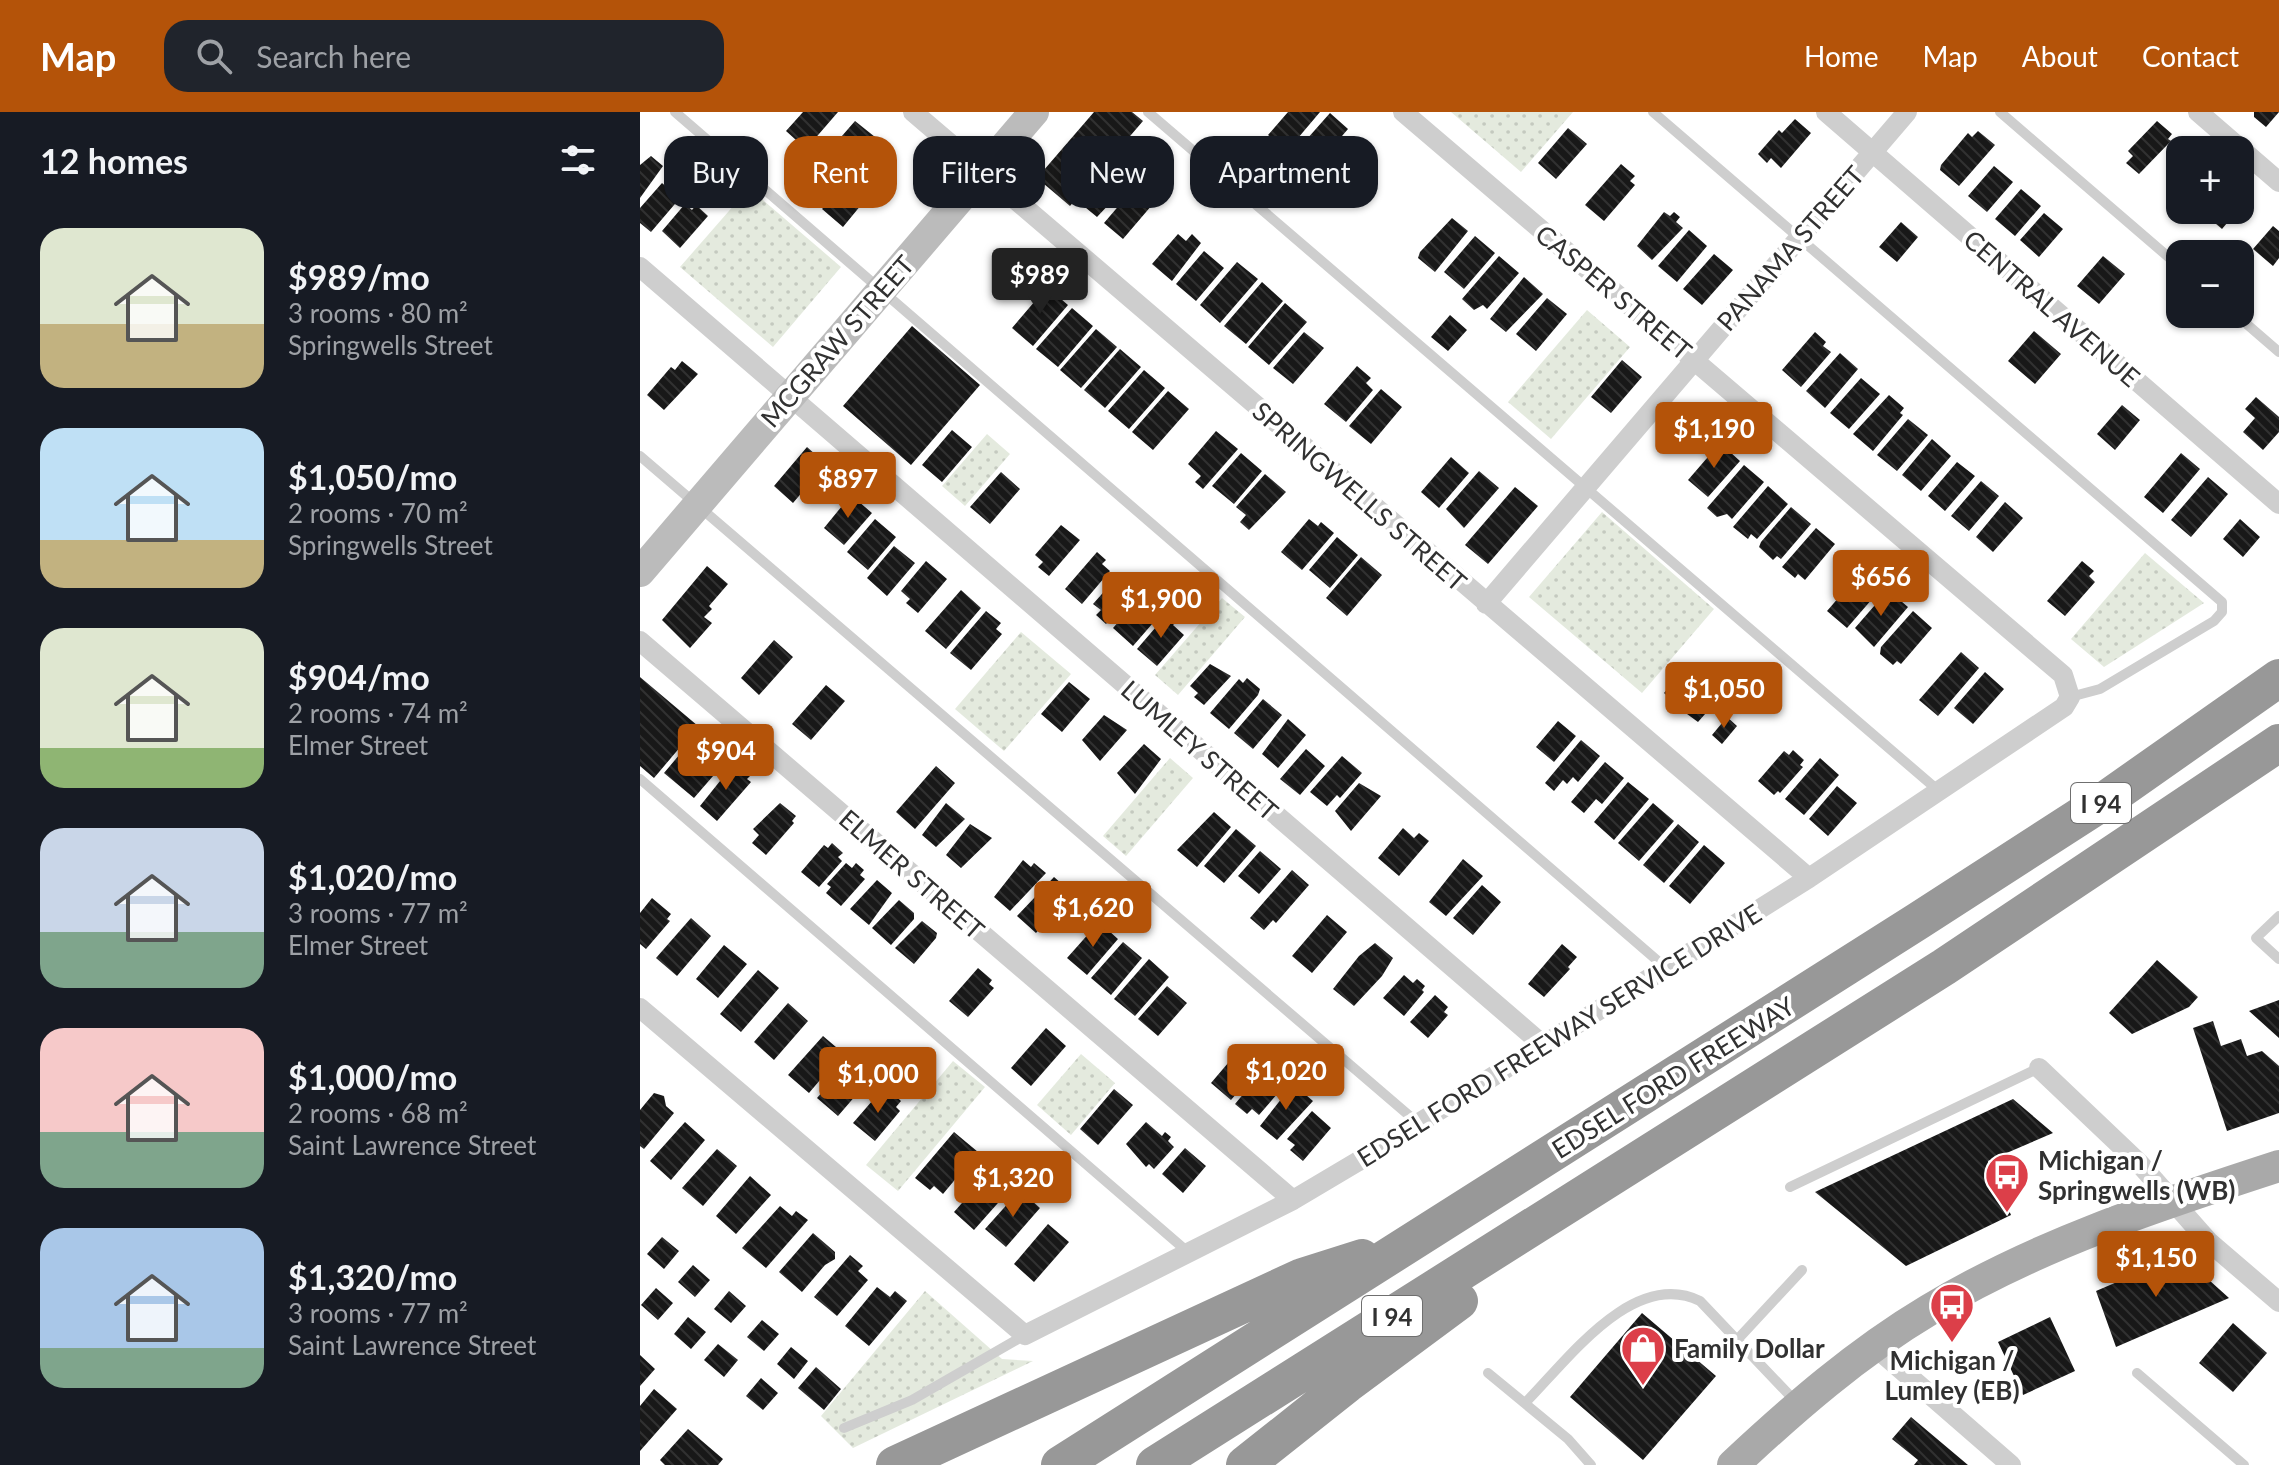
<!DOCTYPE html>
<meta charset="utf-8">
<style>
:root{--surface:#171b24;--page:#20242c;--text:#f1f3f6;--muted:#9ea1a6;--accent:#b45309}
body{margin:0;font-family:Lato,sans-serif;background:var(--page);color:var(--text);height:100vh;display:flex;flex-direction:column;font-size:30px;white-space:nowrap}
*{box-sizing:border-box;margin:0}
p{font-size:26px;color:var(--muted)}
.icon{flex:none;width:44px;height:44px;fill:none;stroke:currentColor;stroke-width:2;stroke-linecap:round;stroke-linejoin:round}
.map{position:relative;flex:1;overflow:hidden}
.side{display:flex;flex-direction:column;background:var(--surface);width:640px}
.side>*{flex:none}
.banner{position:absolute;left:24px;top:24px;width:760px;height:72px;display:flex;gap:16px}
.tools{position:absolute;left:1526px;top:24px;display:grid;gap:16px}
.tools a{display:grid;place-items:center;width:88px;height:88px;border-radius:16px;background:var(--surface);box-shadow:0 2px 6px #0004;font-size:40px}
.price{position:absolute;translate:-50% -68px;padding:0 18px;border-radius:8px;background:var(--accent);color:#fff;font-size:26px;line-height:52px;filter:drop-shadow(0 2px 4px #0008)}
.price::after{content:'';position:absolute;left:50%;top:48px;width:24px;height:18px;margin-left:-12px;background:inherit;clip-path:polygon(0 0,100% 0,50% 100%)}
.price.on{background:#222;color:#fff}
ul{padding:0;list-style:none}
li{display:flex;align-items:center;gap:24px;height:200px;padding:0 40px}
li span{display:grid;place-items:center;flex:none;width:224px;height:160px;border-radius:24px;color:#555}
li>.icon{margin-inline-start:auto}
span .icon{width:96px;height:96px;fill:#fffc;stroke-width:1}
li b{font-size:34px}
h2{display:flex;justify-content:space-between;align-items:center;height:96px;padding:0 40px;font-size:34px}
.pill{padding:0 28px;border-radius:24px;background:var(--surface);box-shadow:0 2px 6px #0004;font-size:28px;line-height:72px}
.pill.on{background:var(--accent);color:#fff}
header{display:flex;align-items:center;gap:48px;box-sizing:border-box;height:112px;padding:0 40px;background:var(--accent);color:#fff}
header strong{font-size:38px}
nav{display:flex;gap:44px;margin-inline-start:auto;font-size:28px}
.search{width:560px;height:72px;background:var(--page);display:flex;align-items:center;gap:20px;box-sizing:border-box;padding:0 28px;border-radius:24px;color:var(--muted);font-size:30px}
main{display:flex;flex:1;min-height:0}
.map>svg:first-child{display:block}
</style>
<header>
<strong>Map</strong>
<div class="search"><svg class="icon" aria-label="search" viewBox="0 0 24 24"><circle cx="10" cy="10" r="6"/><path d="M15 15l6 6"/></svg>Search here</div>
<nav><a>Home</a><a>Map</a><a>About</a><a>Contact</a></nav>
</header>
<main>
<section class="side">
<h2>12 homes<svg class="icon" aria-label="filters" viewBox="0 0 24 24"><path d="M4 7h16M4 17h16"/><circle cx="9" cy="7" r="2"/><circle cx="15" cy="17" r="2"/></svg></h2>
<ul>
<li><span style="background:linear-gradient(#dfe7d0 60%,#c2b280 0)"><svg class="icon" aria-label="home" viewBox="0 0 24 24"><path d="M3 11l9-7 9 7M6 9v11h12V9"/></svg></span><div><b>$989/mo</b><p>3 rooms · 80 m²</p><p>Springwells Street</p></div></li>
<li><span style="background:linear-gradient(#bfe0f5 70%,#c2b280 0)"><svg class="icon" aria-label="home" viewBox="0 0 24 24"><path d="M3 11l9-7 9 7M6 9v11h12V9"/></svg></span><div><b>$1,050/mo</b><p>2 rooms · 70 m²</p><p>Springwells Street</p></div></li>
<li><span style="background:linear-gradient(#dfe7d0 75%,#8fb573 0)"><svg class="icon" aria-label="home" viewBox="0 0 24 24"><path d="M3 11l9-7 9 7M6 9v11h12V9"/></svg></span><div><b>$904/mo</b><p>2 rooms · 74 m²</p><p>Elmer Street</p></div></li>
<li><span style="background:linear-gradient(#c9d6e8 65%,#7fa58c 0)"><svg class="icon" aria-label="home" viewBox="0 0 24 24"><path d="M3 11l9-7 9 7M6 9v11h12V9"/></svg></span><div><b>$1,020/mo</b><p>3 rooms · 77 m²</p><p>Elmer Street</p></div></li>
<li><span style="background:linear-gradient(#f6c9c9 65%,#7fa58c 0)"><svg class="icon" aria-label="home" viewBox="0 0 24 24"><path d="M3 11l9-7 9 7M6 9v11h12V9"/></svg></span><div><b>$1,000/mo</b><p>2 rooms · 68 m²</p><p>Saint Lawrence Street</p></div></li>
<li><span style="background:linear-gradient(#a9c7e8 75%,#7fa58c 0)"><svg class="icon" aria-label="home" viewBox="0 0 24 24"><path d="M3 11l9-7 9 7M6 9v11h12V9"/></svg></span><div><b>$1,320/mo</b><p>3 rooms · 77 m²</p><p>Saint Lawrence Street</p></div></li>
</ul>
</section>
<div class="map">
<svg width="1639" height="1353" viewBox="0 0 1639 1353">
<defs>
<pattern id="green-dots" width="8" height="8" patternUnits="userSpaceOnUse" patternTransform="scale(2)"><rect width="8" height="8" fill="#e4eade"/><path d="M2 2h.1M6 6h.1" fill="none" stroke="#c4c9bf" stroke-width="1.8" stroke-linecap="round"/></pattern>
<pattern id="building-back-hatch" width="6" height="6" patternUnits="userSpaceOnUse" patternTransform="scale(2)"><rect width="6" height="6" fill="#181818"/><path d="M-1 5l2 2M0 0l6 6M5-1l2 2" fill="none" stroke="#313131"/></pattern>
</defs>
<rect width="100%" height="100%" fill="#fff"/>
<path fill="url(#green-dots)" d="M811,0H933L881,60Z
M109,76L201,155L133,235L40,155Z
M947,198L990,235L911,327L868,290Z
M347,322L370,342L325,394L302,374Z
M962,400L1074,497L1002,581L889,485Z
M1505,441L1564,491L1464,555L1431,527Z
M582,486L605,505L538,583L515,563Z
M381,520L431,562L364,639L315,597Z
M530,646L553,666L486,744L463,724Z
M441,942L475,971L431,1023L397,993Z
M313,949L345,975L258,1079L226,1053Z
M285,1179L362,1247L393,1249L213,1336L181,1304Z"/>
<path fill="url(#building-back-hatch)" d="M163,0H198L166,37L146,19Z
M454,0H492L503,9L430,94L397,66Z
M648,0H680L647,39L628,23Z
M1614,0H1639L1626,15L1614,5Z
M690,1L708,17L678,52L659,36Z
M1155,7L1171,21L1141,56L1131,46L1127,51L1118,42L1139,18L1142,21Z
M215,9L235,25L201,65L181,48Z
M1517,9L1532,22L1528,27L1531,29L1499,62L1486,51L1493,44L1488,39Z
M928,16L947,32L916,67L898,51Z
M1338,19L1355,33L1319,74L1300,58L1301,53L1328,21L1332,25Z
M237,39L249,50V59L203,115L182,97Z
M11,44L23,54L0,86V53Z
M981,52L995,64L990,69L995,73L964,109L945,93Z
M471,53L491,69L457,105L440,91Z
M1354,54L1373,70L1347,100L1328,84Z
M499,70L518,86L483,127L464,111Z
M22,71L40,86L11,120L0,111V96Z
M1381,77L1401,94L1375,124L1355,107Z
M45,92L52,98L56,93L68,104L40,136L22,119Z
M1566,98H1598L1582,117L1569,106L1572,103Z
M1024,100L1030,104L1034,100L1040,105L1036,110L1043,116L1012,148L997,134Z
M1404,101L1423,117L1399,145L1380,128Z
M812,106L828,119L795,160L778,146L780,140Z
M1261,110L1278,125L1257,150L1239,135Z
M1633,114L1639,119V146L1633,154L1613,137Z
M1049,118L1067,134L1037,170L1018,154Z
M538,122L546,129L552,122L561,131L532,169L512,152Z
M835,124L855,141L824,177L804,160Z
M564,139L584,156L556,189L536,172Z
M1074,142L1093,158L1062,193L1043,177Z
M859,144L879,161L847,197L843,193L834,198L822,187Z
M1463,144L1485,162L1459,192L1437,174Z
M597,150L618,167L580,211L560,193Z
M884,165L903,182L866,220L850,207Z
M622,170L643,189L606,232L584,214Z
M407,175L428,193L393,234L372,216Z
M907,186L927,202L896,239L876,222Z
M645,191L667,210L629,253L608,235Z
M432,196L453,214L418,255L396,237Z
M810,203L827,218L808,239L791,225Z
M272,214L340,273L271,353L203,294Z
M456,217L477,235L441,276L420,258Z
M1394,219L1421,242L1395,272L1368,249Z
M664,220L684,236L653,272L633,256Z
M1175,220L1186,230L1183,234L1191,240L1161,275L1142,258Z
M480,237L501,255L465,296L444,278Z
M1200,241L1218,257L1185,296L1166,279Z
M982,248L1002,265L971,301L951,285Z
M42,249L58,262L24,298L7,283L31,255L35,258Z
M717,254L731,266L726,271L733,278L706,310L684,292Z
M504,258L525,276L489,317L468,299Z
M1221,266L1240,282L1209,317L1190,301Z
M741,277L762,295L731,332L709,314Z
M528,279L549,297L513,338L492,320Z
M1249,283L1264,296L1260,301L1263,303L1233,339L1213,322Z
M1616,285L1639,305V320L1623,338L1603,320L1615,306L1605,297Z
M1482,293L1500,308L1475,338L1457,322Z
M1268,307L1288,323L1257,359L1237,343Z
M312,318L332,335L302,370L282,353Z
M576,319L598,337L563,377L555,370L561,364L548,352Z
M1292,327L1311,344L1281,379L1262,363Z
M1080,331L1100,349L1068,385L1048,368Z
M167,335L186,352L153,391L134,374Z
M601,341L622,359L594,392L572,374Z
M1541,341L1560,357L1523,401L1504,385Z
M811,345L829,361L799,396L781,380Z
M1317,350L1335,364L1305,399L1288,384Z
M1104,353L1124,370L1092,407L1087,402L1077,405L1067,396Z
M839,359L859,376L824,416L806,397Z
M361,360L380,377L350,412L330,395Z
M625,362L646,380L609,418L600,410L606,403L596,395Z
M1568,365L1588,382L1551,425L1531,408Z
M1341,369L1359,384L1329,419L1311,404Z
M1128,374L1148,392L1117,427L1111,422L1108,427L1093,415Z
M875,375L898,394L848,452L825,433Z
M211,383L232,401L204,433L184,416Z
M1365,390L1383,406L1353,440L1336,425Z
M1151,395L1171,412L1141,447L1137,444L1133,448L1119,435L1121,430Z
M235,407L256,425L228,458L207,440Z
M669,407L678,414L681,410L694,421L662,458L641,440Z
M1600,407L1620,425L1603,445L1583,427Z
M421,413L440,428L409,464L398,455L403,450L395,443Z
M1176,416L1195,432L1165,468L1158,462L1155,466L1142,455Z
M697,425L718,443L690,476L669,458Z
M254,434L275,451L247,484L227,466Z
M457,440L466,448L462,452L470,459L442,492L425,477Z
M721,445L742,463L707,504L686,486Z
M286,449L307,467L278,501L266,491L270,487L261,479Z
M1442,449L1454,459L1449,464L1455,470L1425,504L1407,489Z
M67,454L88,472L69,494L72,497L64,505L72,511L50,536L22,508Z
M1219,462L1239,479L1207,516L1187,499Z
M483,464L496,481L466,512L456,503L461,498L453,492L477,465Z
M512,472L532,489L493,534L473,516Z
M321,478L341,496L306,537L285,519Z
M1248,478L1268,495L1234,535L1215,516Z
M346,499L361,511L356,517L362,522L331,558L310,541Z
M1273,499L1292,516L1261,552L1257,549L1253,553L1240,542L1241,535Z
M528,501L537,509L533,513L544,523L517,554L497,537Z
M134,528L153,545L119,583L101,566Z
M1321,540L1339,556L1298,604L1279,588Z
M570,552L591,564L564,593L554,585L558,581L550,574Z
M1345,560L1364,577L1333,612L1314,596Z
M1039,564L1049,573L1034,590L1024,581Z
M0,565L58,614L14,666L0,654Z
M607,566L620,577L618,583L589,617L570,601L599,567L603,571Z
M429,570L450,587L422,620L401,602Z
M186,573L205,589L171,628L152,612Z
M1062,584L1073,593L1058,610L1047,602Z
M623,587L642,603L613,637L594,621Z
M464,603L487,618L460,649L442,628Z
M1087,605L1097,614L1082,632L1072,623Z
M648,607L666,623L638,656L622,642Z
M918,609L936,624L914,650L896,635Z
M56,623L65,631L69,626L82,638L78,643L86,649L54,686L24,661Z
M941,628L960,644L938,670L933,665L927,672L923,668L914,679L905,671Z
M504,632L521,647L495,682L477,661Z
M666,637L685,654L660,683L640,667Z
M1153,638L1164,648L1160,653L1163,655L1140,681L1138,679L1134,683L1118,669L1144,639L1149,643Z
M702,644L722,661L700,686L697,683L687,694L670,680Z
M1180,646L1199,663L1164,703L1145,687Z
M965,650L984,666L962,692L956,687L944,701L931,690Z
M99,653L111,663L107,667L111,670L77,709L60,694L92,654L95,656Z
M296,654L315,671L275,717L256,700Z
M988,670L1009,687L974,728L954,710Z
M719,671L741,684L711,719L695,699Z
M1197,674L1217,691L1188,724L1169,707Z
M140,691L156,704L152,709L154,711L126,743L112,731L119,723L113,717Z
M306,691L325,707L296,735L282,723Z
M1013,691L1034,709L999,749L978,731Z
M574,700L591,715L557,755L537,738Z
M330,712L352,726L321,756L306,743Z
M1038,712L1059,730L1024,771L1003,753Z
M763,716L774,726L779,721L789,729L759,764L738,746Z
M596,717L616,734L584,771L564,754Z
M192,731L203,741L198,745L202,749L179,775L161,760L184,733L188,736Z
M1064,733L1085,751L1050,792L1029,774Z
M620,739L641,757L619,782L598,764Z
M823,747L843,764L806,804L789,790Z
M383,748L391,755L394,751L406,761L370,799L354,785Z
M206,751L212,756L216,751L224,758L220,763L225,767L201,794L186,781L191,775L187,772Z
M652,758L669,773L636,811L633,808L624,818L610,806Z
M414,765L429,778L427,785L396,821L377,804Z
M237,768L252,781L229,813L210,797Z
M842,773L861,790L833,823L813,806Z
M12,786L31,802L27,807L30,809L6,837L0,832V801Z
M259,788L274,801V807L251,833L232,816Z
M687,803L707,820L672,861L652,844Z
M51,806L71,824L37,864L16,846Z
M282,809L297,821L296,826L274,852L255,836Z
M459,810L478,827L447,863L427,846Z
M483,830L502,846L471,883L451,866Z
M735,831L753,846L742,864L714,894L693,877L719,844Z
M922,832L937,845L928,855L930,857L904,885L888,872Z
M84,833L107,852L78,886L56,867Z
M509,847L529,865L495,904L474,887Z
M1517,848L1558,885L1549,895L1492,922L1469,901Z
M338,856L352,868L349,872L354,876L328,905L309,889Z
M118,858L139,876L101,920L80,902Z
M764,863L773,871L777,867L785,874L782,878L784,880L764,904L743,886Z
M527,874L547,891L518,924L498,907Z
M795,883L808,895L804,900L808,903L788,926L770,910Z
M1639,888V926L1609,899Z
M148,891L168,909L134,948L114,930Z
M1573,909L1581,934L1601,927L1607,944L1622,939L1639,954V1001L1587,1019L1553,916Z
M406,916L426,934L391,974L371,956Z
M183,924L203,941L169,981L148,963Z
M600,937L620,954L591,988L571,971Z
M214,943L235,961L198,1004L177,986Z
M630,950L650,967L619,1003L612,997L607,1002L595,992Z
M653,972L673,989L637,1028L620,1014Z
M474,977L493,993L458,1033L440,1017Z
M250,979L261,989L256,995L260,999L235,1029L213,1011L239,981L245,985Z
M14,981L24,984L26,994L34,1001L4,1037L0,1034V998Z
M1373,987L1413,1021L1348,1049L1371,1103L1266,1154L1175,1080Z
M672,999L691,1016L663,1049L650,1038L655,1033L647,1027Z
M45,1010L65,1028L31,1068L10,1049Z
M506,1010L522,1024L525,1020L531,1025L528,1029L534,1035L514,1057L509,1052L506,1055L486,1032Z
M314,1020L338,1040L303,1082L294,1074L290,1078L275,1066Z
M545,1036L566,1054L543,1081L522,1062Z
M77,1037L97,1054L63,1094L42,1076Z
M353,1056L373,1074L334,1118L314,1100Z
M110,1064L131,1083L96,1122L76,1104Z
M380,1078L400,1096L366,1135L345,1117Z
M140,1094L152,1104L156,1099L168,1108L126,1156L102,1136Z
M408,1112L429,1130L394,1170L374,1152Z
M173,1121L195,1140V1147L185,1153L162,1180L139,1160Z
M22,1125L39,1139L24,1157L7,1142Z
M210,1143L223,1154L218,1159L228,1168L197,1204L174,1185Z
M1533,1146L1549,1150L1589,1186L1476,1235L1456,1179Z
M53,1153L70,1168L55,1185L38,1170Z
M237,1175L250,1185L255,1179L267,1189L229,1234L205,1214Z
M16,1176L33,1191L18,1208L1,1193Z
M89,1179L106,1194L91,1211L74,1197Z
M1002,1201L1076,1264L1003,1348L930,1285Z
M48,1205L66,1220L51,1237L34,1222Z
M1410,1205L1435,1259L1383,1283L1358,1230Z
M122,1208L139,1222L124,1239L107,1225Z
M1593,1211L1627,1241L1593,1280L1559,1251Z
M78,1232L98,1248L84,1265L64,1248Z
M151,1235L168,1249L154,1267L137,1252Z
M0,1243L15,1257L0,1274Z
M176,1255L201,1277L184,1298L158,1276Z
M121,1266L138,1281L123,1298L106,1284Z
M14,1277L37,1297L0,1339V1294Z
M1271,1305L1328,1353H1274L1278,1348L1252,1327Z
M48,1317L83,1347L78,1353H25L20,1348Z"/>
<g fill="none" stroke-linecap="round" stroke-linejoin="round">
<path stroke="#cecece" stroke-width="10" d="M35,0L1026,856
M508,0L1300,680
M1013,0L1582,490V500L1574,509L1460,577L1430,585
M1360,0L1540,155
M1595,202L1639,240
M0,344L779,1012
M0,667L549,1141
M1639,804L1616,826L1639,847
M1150,1075L1399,956
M1097,1228L1162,1158
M848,1261L928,1327L951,1353
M1497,1261L1604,1353
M885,1291C927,1249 993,1156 1060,1189L1156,1290
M204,1316L272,1288L385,1223"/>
<path stroke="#cecece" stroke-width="20" d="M273,0L1169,766
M1186,0L1639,392
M1558,0L1639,70
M0,155L902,932
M846,492L1267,0
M0,529L653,1088
M0,896L385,1223L653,1088L717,1050L1169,766L1424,595L1430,585L1423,563L763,0
M1399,956L1499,1051L1568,1129L1639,1190
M1234,1234L1371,1353"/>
<path stroke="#bbb" stroke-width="30" d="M0,460L394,0"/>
<path stroke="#a9a9a9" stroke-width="32" d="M1093,1353C1154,1296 1217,1241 1289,1198C1398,1132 1519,1093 1639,1054"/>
<path stroke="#989898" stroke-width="38" d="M255,1353L662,1165L722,1146
M420,1353L1278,809L1464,689L1639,566
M515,1353L1304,855L1639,631
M605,1353L707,1272L819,1189"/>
</g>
<defs>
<g id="bus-pin" transform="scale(2.3)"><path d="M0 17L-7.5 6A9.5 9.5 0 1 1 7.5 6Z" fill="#dc3f49" stroke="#fff"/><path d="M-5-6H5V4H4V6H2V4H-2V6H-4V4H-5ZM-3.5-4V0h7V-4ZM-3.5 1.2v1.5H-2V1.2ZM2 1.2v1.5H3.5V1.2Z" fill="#fff"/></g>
<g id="shop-pin" transform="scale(2.3)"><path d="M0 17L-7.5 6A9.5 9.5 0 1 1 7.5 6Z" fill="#dc3f49" stroke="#fff"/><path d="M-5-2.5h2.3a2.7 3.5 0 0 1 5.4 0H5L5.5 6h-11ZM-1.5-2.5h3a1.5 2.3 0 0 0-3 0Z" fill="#fff"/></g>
</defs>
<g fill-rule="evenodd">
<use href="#bus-pin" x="1367" y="1063"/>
<use href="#bus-pin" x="1312" y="1193"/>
<use href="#shop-pin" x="1003" y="1236"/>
</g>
<g text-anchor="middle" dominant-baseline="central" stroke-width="8" stroke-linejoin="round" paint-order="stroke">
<g fill="#fff" stroke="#6f6f6f" stroke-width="2">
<rect x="1431" y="671" width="60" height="40" rx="6"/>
<rect x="722" y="1184" width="60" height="40" rx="6"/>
</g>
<g font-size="24" font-weight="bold" fill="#313131">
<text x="1461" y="691">I 94</text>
<text x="752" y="1204">I 94</text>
</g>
<g font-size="26" fill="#313131" stroke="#fff">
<text transform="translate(1150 136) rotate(-49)">PANAMA STREET</text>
<text transform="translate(974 180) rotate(40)">CASPER STREET</text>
<text transform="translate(1412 196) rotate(41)">CENTRAL AVENUE</text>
<text transform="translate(197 229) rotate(-49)">MCGRAW STREET</text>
<text transform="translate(720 384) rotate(41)">SPRINGWELLS STREET</text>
<text transform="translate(560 638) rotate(41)">LUMLEY STREET</text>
<text transform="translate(272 762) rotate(41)">ELMER STREET</text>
<text transform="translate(919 923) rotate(-32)">EDSEL FORD FREEWAY SERVICE DRIVE</text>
<text transform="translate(1033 965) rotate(-32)">EDSEL FORD FREEWAY</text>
</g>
<g font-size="26" font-weight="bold" fill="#313131" stroke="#fff" text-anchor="start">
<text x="1398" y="1048">Michigan /<tspan x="1398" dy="30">Springwells (WB)</tspan></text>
<text x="1034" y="1236">Family Dollar</text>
<text x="1312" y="1248" text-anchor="middle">Michigan /<tspan x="1312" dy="30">Lumley (EB)</tspan></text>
</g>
</g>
</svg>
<div class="tools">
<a>+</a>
<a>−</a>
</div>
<b class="price on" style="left:400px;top:204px">$989</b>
<b class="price" style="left:1074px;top:358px">$1,190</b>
<b class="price" style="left:208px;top:408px">$897</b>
<b class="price" style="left:1241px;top:506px">$656</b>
<b class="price" style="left:521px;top:528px">$1,900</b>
<b class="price" style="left:1084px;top:618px">$1,050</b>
<b class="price" style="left:86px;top:680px">$904</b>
<b class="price" style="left:453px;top:837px">$1,620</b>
<b class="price" style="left:646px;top:1000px">$1,020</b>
<b class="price" style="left:238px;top:1003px">$1,000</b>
<b class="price" style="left:373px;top:1107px">$1,320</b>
<b class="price" style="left:1516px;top:1187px">$1,150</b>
<div class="banner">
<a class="pill">Buy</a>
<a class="pill on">Rent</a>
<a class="pill">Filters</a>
<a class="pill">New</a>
<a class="pill">Apartment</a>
</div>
</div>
</main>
